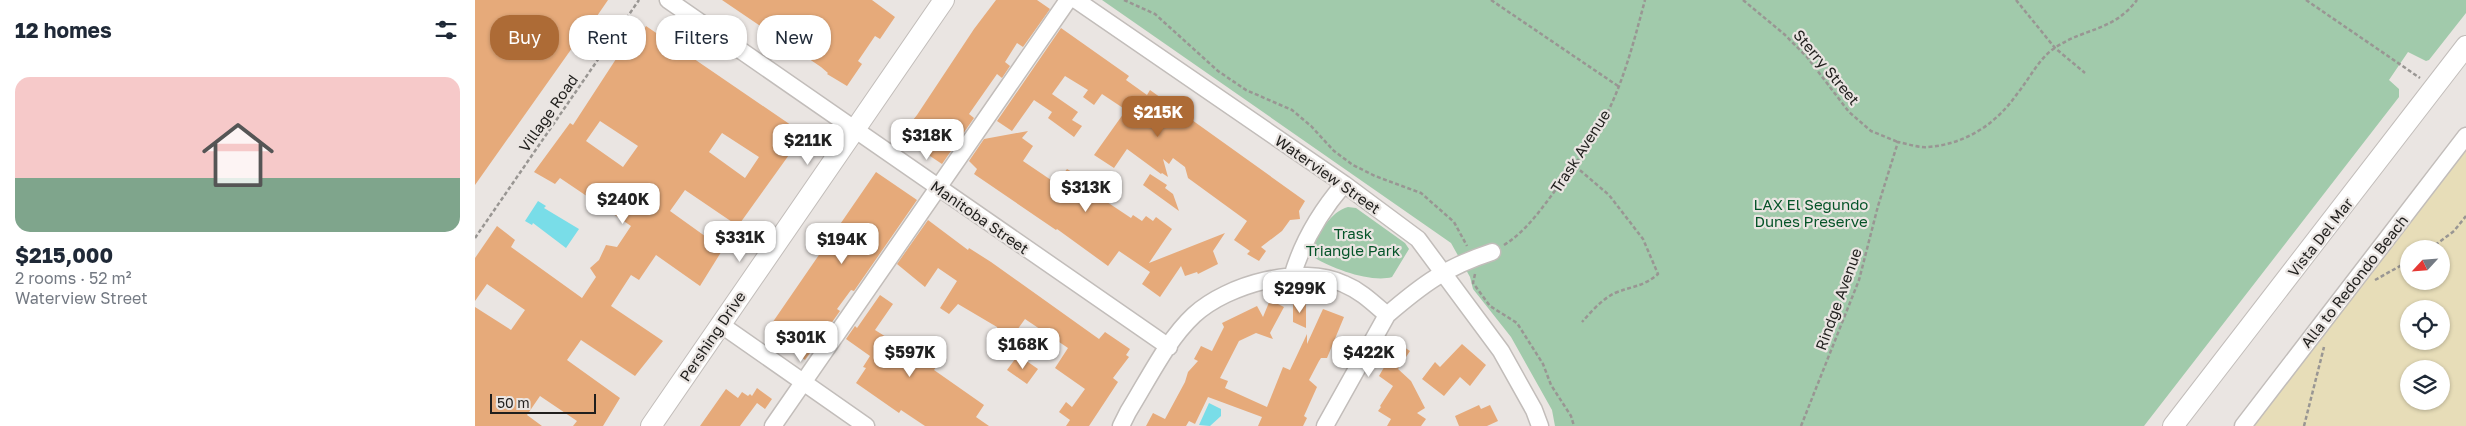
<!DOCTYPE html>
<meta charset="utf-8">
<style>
:root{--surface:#fff;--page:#f2f2f3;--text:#1f2937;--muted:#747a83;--line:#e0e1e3;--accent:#ad6b36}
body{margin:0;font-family:"Golos Text",sans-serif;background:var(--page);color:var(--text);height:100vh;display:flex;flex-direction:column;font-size:19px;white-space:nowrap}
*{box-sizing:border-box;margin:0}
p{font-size:16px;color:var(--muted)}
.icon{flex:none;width:28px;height:28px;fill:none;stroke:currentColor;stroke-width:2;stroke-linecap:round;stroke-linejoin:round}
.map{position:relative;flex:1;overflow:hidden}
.details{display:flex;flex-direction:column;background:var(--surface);width:475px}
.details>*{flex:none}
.banner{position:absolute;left:15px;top:15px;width:475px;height:45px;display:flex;gap:10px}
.needle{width:32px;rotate:244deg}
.controls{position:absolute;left:1925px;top:240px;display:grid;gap:10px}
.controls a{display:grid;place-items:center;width:50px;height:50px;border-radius:50%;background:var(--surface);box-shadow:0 1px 4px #0004;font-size:25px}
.scale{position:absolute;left:15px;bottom:12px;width:106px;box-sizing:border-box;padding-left:5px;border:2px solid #201f1d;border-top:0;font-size:14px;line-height:18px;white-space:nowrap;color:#201f1d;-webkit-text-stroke:4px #eae5e2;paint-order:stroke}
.price{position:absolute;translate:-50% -42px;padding:0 11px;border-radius:10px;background:#fff;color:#222;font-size:16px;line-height:32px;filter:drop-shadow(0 1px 2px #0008)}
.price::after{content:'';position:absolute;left:50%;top:30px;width:15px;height:11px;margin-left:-8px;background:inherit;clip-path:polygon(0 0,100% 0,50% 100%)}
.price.on{background:var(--accent);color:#fff}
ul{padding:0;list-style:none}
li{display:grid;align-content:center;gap:10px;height:265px;padding:0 15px}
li+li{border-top:1px solid var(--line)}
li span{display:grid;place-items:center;height:155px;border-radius:15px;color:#555}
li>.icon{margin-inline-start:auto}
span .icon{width:90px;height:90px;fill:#fffc;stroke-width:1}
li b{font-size:21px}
h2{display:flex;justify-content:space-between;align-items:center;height:60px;padding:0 15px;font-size:21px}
.chip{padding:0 18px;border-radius:20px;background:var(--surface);box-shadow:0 1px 4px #0004;font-size:18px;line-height:45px}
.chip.on{background:var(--accent);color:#fff}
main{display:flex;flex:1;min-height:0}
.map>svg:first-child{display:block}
</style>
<main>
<section class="details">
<h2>12 homes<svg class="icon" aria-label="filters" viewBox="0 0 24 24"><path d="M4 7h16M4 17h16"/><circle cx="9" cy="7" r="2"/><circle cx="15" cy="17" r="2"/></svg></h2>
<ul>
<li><span style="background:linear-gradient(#f6c9c9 65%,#7fa58c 0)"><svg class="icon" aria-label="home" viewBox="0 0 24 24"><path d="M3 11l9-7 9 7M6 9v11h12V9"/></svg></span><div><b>$215,000</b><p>2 rooms · 52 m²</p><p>Waterview Street</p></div></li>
</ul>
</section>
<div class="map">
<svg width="1991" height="426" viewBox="0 0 1991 426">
<rect width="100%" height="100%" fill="#eae5e2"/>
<path fill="#a1caab" d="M627,0H1991V13L1954,60L1951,61L1933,52L1914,80L1924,89V97L1669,426H1080L1077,410L1036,337L998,289L995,277L976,243Z
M873,207L881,208L930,243L934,249L917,277C897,283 858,269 840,258L836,251C842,235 856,211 873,207Z"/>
<path fill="#e7ddb8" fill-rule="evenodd" d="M1991,146V426H1776ZM1934,249H1966V281H1934ZM1934,309H1966V341H1934ZM1934,369H1966V401H1934Z"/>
<path fill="#79dde8" d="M63,201L71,206L69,208L104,229L91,248L58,223L57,225L50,221Z
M734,403L746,409V416L735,426L724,425Z"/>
<path fill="#e6aa7a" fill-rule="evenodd" d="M0,0H133L109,35L107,34L0,185Z
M247,0H397L420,17L405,39L400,36L383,61L387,64L372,86L352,74L353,73L346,67Z
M521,0H562L575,9L548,47L542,43L530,62L535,66L527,78L522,74L494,114L499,118L467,164L425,136L442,115L499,29Z
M171,26L329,134L263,226L210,190L195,211L248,249L225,286L181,255L164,280L156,275L136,306L188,341L160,376L106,340L92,360L145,398L128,426H98L102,421L65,396L52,415L67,426H0V307L36,330L50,310L12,284L0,301V258L22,226L40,240L36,247L107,298L121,277L115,268L124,260L131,245L142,247L156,226L85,178L80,184L59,172L95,123L98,125L156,36L162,40ZM125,121L163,146L148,167L111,141ZM247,133L284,157L270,178L234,152Z
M586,28L654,76L651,80L672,95L675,90L830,201L824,211L825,219L815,220L807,231L786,247L791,251L784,261L772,254L775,251L759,240L772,221L713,178L710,167L698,158L694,164L688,159L693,177L687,173L686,174L652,149L639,168L619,155L651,110L627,94L619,105L608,97L613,90L590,76L577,94L603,112L597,120L607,126L599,137L573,118L577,112L559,100L537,131L522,121Z
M553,131L547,138L558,146L548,161L576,180L581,183L592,169L624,188L620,194L656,218L658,215L667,221L671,216L678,221L681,217L697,229L674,263L750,233L738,251L743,264L723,274L722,272L710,276L706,266L685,297L667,284L675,272L644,251L633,266L582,229L581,230L499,174L502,169L494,161L509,139Z
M401,172L442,200L379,291L376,290L362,309L365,311L330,360L308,343L310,340L293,329Z
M675,174L692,185L690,188L698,194L704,211L668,185Z
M453,220L493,250L494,248L516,262L624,339L630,332L655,349L651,355L654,357L638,378L643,382L614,426H591L595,420L584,412L591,402L597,407L610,389L580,368L593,348L550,319L537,337L530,332L524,333L522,327L483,304L474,314L465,308L482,281L463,268L450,287L422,264Z
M405,295L418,304L400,330L448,360L455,350L467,358L459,370L509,405L501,417L514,426H450L426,410L424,413L381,383L391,368L388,367L395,356L371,339L380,326L382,328Z
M795,300L809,307L795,333L798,339L781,333L764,341L745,378L753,381L750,388L792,407L808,367L815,370L832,334V344L848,309L869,317L852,358H846L844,361L834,380L842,387L829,416L832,418L828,426H783L787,417L733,397L720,424L714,421L711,426H671L678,413L690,419L710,382L713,372L723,361L719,359L726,346L737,351L749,327L747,323L782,306L788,317Z
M818,302H831V328L818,322Z
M923,343L935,351L923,369L936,381L950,408L942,413L951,419L946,426H912L916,419L903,411L906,407L905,406L918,386L904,376Z
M987,344L1011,365L995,386L985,377L969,396L947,379L960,362L965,367Z
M543,355L563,369L552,384L532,370Z
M282,388L297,399L290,409L282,403L265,426H225L251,389L263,398L267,392L273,396L275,394L277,396Z
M1004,405L1006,409L1015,405L1023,421L1012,426H984L980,416Z"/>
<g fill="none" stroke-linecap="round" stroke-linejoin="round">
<g stroke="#c2bdba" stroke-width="19">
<path id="minor" d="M193,0L694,347
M601,0L869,184L943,239L1026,351L1059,410L1065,426
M817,277C827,242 845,212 869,184
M245,324L391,426
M298,426L593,0
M646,426L653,412C673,380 692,340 719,315C753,284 826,264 869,284C886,291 898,303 912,315C948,284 971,267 1017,252
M850,426L912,315
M1768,426L1991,136"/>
</g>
<g stroke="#c2bdba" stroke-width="22">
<path id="major" d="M176,426L469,0
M1698,426L1991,46"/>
</g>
<path stroke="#999693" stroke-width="2.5" stroke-dasharray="4 2.5" stroke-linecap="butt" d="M649,0L680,14L743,71L771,90L817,110L836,126L859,151L878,165L900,176L946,193L979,222L992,246
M1016,0L1143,86
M1268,0L1309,34L1332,57L1374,112L1396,131L1423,142
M1541,0L1580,48L1610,73
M1831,0L1945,78
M1100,166L1134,195L1168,239L1183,274C1168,287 1157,286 1140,293C1127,299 1116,312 1107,322
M0,238L164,0
M1029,245C1050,232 1065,211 1079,192C1096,170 1113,147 1127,123C1148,85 1159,41 1170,0
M1955,249L1979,231L1991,216
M1000,274L998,283L1015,306L1042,323L1068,364L1076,385L1096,416L1099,426
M1900,280L1934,261
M1326,426L1384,280L1403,206L1423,142C1433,144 1444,148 1453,147C1491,144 1521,124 1542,94C1555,78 1564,58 1581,47C1612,27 1637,32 1662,0
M1829,426L1849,347"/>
<use href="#minor" stroke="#fff" stroke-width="16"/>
<use href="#major" stroke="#fff" stroke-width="20"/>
</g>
<g text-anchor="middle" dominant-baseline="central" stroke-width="4.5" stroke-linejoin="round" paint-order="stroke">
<g font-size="15" fill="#201f1d" stroke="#eae5e2">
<text transform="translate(1352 67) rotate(50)">Sterry Street</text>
<text transform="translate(73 113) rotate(-55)">Village Road</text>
<text transform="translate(1105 151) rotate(-57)">Trask Avenue</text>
<text transform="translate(853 174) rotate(35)">Waterview Street</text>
<text transform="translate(505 217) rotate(35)">Manitoba Street</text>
<text transform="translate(1845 237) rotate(-52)">Vista Del Mar</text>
<text transform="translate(1879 281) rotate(-52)">Alla to Redondo Beach</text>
<text transform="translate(1363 299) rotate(-70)">Rindge Avenue</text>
<text transform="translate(237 336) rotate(-56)">Pershing Drive</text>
</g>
<g font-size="15" fill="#065429" stroke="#eae5e2">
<text x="1336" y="204">LAX El Segundo<tspan x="1336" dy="17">Dunes Preserve</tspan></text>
<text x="878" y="233">Trask<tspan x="878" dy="17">Triangle Park</tspan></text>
</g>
</g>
</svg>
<div class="controls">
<a><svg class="needle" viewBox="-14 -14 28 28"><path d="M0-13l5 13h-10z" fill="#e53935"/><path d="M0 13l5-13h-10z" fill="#747a83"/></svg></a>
<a><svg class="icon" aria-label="locate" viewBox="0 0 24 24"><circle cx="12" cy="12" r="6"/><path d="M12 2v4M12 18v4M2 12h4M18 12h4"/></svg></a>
<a><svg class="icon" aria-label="layers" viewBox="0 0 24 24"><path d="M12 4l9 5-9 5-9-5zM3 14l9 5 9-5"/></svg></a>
</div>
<div class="scale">50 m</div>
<b class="price on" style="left:683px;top:138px">$215K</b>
<b class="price" style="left:452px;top:161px">$318K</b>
<b class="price" style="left:333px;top:166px">$211K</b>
<b class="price" style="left:611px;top:213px">$313K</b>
<b class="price" style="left:148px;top:225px">$240K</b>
<b class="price" style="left:265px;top:263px">$331K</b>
<b class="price" style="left:367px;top:265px">$194K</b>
<b class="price" style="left:825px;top:314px">$299K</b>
<b class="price" style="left:326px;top:363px">$301K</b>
<b class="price" style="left:548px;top:370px">$168K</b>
<b class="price" style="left:435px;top:378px">$597K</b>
<b class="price" style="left:894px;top:378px">$422K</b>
<div class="banner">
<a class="chip on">Buy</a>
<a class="chip">Rent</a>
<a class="chip">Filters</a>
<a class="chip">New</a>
</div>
</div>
</main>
